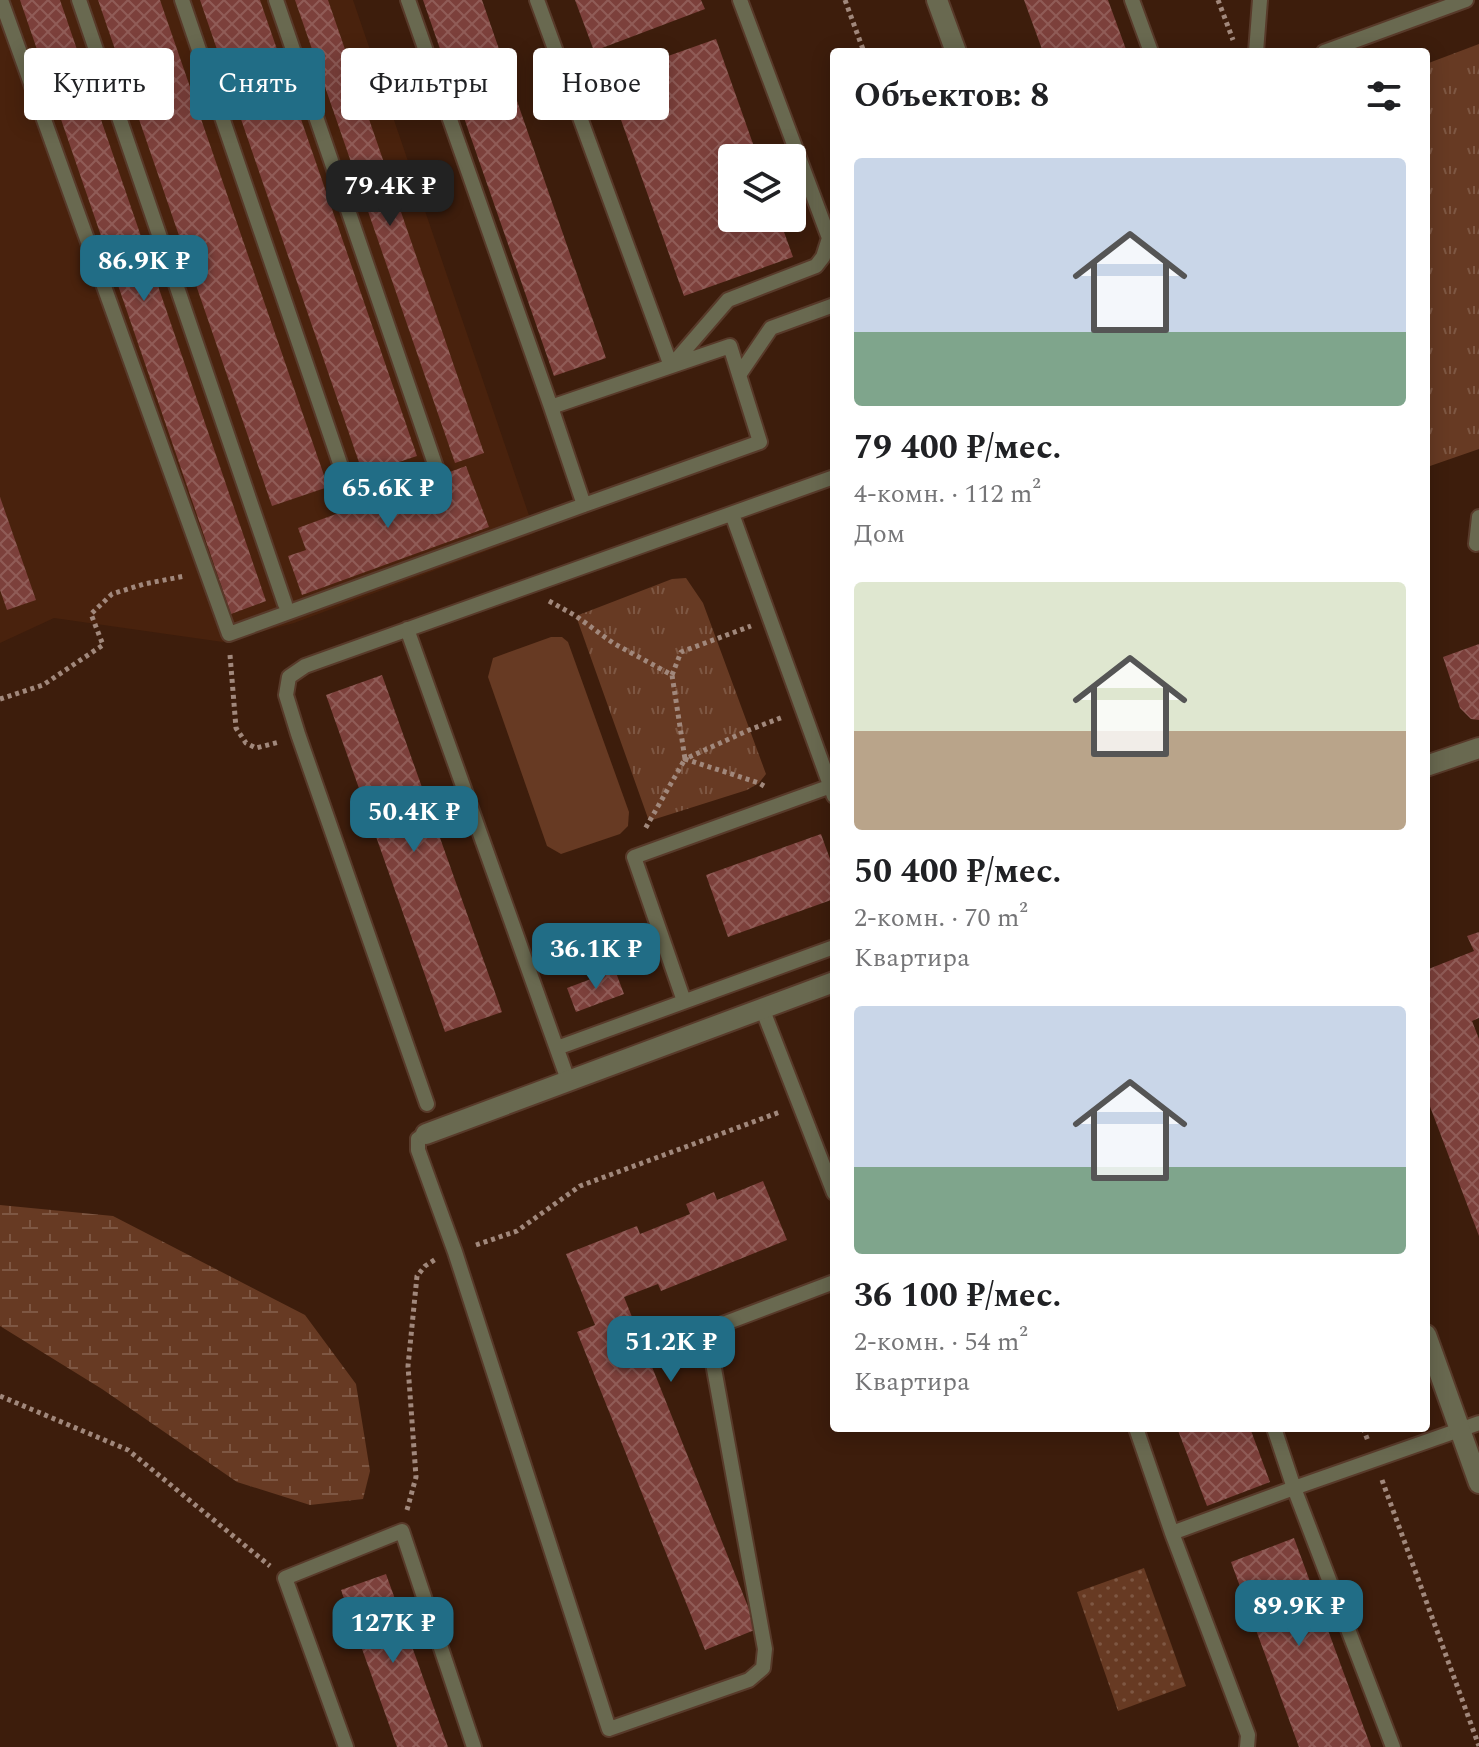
<!DOCTYPE html>
<html lang="ru">
<meta charset="utf-8">
<style>
:root{--surface:#fff;--page:#f2f2f2;--text:#202124;--muted:#757577;--accent:#216d86}
body{margin:0;font-family:Spectral,serif;background:var(--page);color:var(--text);height:100vh;display:flex;flex-direction:column;font-size:30px;white-space:nowrap}
*{box-sizing:border-box;margin:0}
p{font-size:26px;color:var(--muted)}
.icon{flex:none;width:44px;height:44px;fill:none;stroke:currentColor;stroke-width:2;stroke-linecap:round;stroke-linejoin:round}
.map{position:relative;flex:1;overflow:hidden}
.side{position:absolute;left:830px;top:48px;width:600px;height:1384px;display:flex;flex-direction:column;background:var(--surface);border-radius:8px;box-shadow:0 4px 20px #0003}
.side>*{flex:none}
.hud{position:absolute;left:24px;top:48px;width:686px;height:72px;display:flex;gap:16px}
.controls{position:absolute;left:718px;top:144px;display:grid;gap:16px}
.controls a{display:grid;place-items:center;width:88px;height:88px;border-radius:8px;background:var(--surface);box-shadow:0 4px 20px #0003;font-size:40px}
.price{position:absolute;translate:-50% -68px;padding:0 18px;border-radius:16px;background:var(--accent);color:#fff;font-size:26px;line-height:52px;filter:drop-shadow(0 2px 4px #0008)}
.price::after{content:'';position:absolute;left:50%;top:48px;width:24px;height:18px;margin-left:-12px;background:inherit;clip-path:polygon(0 0,100% 0,50% 100%)}
.price.selected{background:#222;color:#fff}
ul{padding:0;list-style:none}
li{display:grid;align-content:center;gap:16px;height:424px;padding:0 24px}
li span{display:grid;place-items:center;height:248px;border-radius:8px;color:#555}
li>.icon{margin-inline-start:auto}
span .icon{width:144px;height:144px;fill:#fffc;stroke-width:1}
li b{font-size:34px}
h2{display:flex;justify-content:space-between;align-items:center;height:96px;padding:0 24px;font-size:34px}
.chip{padding:0 28px;border-radius:8px;background:var(--surface);box-shadow:0 4px 20px #0003;font-size:28px;line-height:72px}
.chip.selected{background:var(--accent);color:#fff}
.map>svg:first-child{display:block}
</style>
<div class="map">
<svg width="1479" height="1747" viewBox="0 0 1479 1747">
<defs>
<pattern id="grass-tufts" width="24" height="20" patternUnits="userSpaceOnUse" patternTransform="scale(2)"><rect width="24" height="20" fill="#673a23"/><path d="M3 7l-1-3M5 7V3M7 7l1-3M15 17l-1-3M17 17v-4M19 17l1-3" fill="none" stroke="#7e5743"/></pattern>
<pattern id="wetland-marsh" width="20" height="14" patternUnits="userSpaceOnUse" patternTransform="scale(2)"><rect width="20" height="14" fill="#673a23"/><path d="M1 5h8M5 5V1M11 12h8M15 12V8" fill="none" stroke="#7e5743"/></pattern>
<pattern id="park-dots" width="8" height="8" patternUnits="userSpaceOnUse" patternTransform="scale(2)"><rect width="8" height="8" fill="#673a23"/><path d="M2 2h.1M6 6h.1" fill="none" stroke="#7e5743" stroke-width="1.8" stroke-linecap="round"/></pattern>
<pattern id="building-cross-hatch" width="8" height="8" patternUnits="userSpaceOnUse" patternTransform="scale(2)"><rect width="8" height="8" fill="#7c403b"/><path d="M0 0l8 8M0 8l8-8" fill="none" stroke="#905c57"/></pattern>
</defs>
<rect width="100%" height="100%" fill="#3d1d0c"/>
<path fill="#49220d" d="M0,0H353L535,533L294,623L223,642L54,618L0,643Z"/>
<path fill="url(#grass-tufts)" d="M1479,44V449L1430,466L1426,455V64Z
M686,578L703,603L766,774L759,783L747,790L649,821L576,616L672,579Z"/>
<path fill="url(#wetland-marsh)" d="M0,1205L113,1216L305,1315L356,1384L370,1471L363,1499L310,1505L237,1482L102,1389L0,1326Z"/>
<path fill="url(#park-dots)" d="M1144,1568L1186,1686L1118,1711L1077,1592Z"/>
<path fill="#673a23" d="M551,637H562L568,642L629,812L628,826L620,834L561,854L547,846L488,677L493,658Z"/>
<path fill="url(#building-cross-hatch)" d="M20,0H60L266,601L231,614Z
M98,0H160L328,487L272,506Z
M200,0H260L417,456L363,474Z
M295,0H328L484,453L455,463Z
M423,0H482L606,358L554,376Z
M575,0H701L705,9L594,51Z
M1024,0H1108L1127,52H1043Z
M716,39L758,158H732V218H779L793,257L684,296L606,78Z
M466,466L489,527L302,595L288,556L306,550L298,528Z
M0,497L36,600L7,610L0,590Z
M1479,644V720L1471,719L1460,708L1443,657Z
M382,675L502,1012L445,1032L326,695Z
M821,834L834,870V899L728,937L706,875Z
M1479,932V1018L1472,1021L1479,1039V1236L1426,1096V970L1474,951L1467,936Z
M615,970L624,994L576,1012L567,988Z
M763,1181L787,1240L661,1291L658,1284L624,1297L757,1629L705,1650L577,1332L595,1325L566,1254L637,1226L640,1234L690,1214L686,1204L714,1192L717,1200Z
M1177,1428H1250L1270,1482L1207,1506Z
M1294,1538L1371,1747H1299L1231,1562Z
M386,1574L448,1747H397L341,1590Z"/>
<g fill="none" stroke-linecap="round" stroke-linejoin="round">
<g stroke="#583a2a" stroke-width="18">
<path id="lane" d="M1,0L229,634L584,505
M79,0L285,604
M182,0L346,481
M276,0L436,467
M408,0L551,407L584,505L760,442L730,346L551,407
M537,0L671,366L728,300L816,266L823,257L829,238L834,236
M740,0L829,238
M1132,0L1151,52
M1256,52L1260,0
M1324,52L1466,0
M739,375L771,328L834,305
M732,514L834,796
M1476,544L1479,517
M407,629L568,1080
M684,1001L634,857L831,786
M762,1008L834,1193
M557,1048L834,947
M427,1104L298,734L286,695L289,677L305,666L834,477
M426,1134L418,1139V1150L455,1252L609,1729L749,1680L763,1668L765,1649L707,1330L834,1282
M1136,1428L1172,1533L1248,1735L1247,1747
M1274,1428L1294,1488L1393,1747
M1172,1533L1294,1488L1479,1423
M346,1747L285,1578L402,1531L474,1747"/>
</g>
<g stroke="#583a2a" stroke-width="24">
<path id="street" d="M937,0L956,52
M1426,766L1479,748
M426,1134L834,982
M1426,1335L1479,1483"/>
</g>
<path stroke="#a1887c" stroke-width="5" stroke-dasharray="4 4" stroke-linecap="butt" d="M845,0L864,52
M1218,0L1233,40
M549,601L576,616L613,643L672,675L685,759L645,829
M230,655L236,728L246,743L256,748L279,742
M672,675L681,652L751,626
M0,699L43,685L103,645L91,614L112,594L144,584L185,576
M764,786L759,783L685,759L749,730L783,717
M476,1245L517,1231L580,1186L780,1112
M0,1396L128,1450L270,1566
M1363,1428L1368,1441
M1382,1480L1479,1746
M407,1510L416,1477L408,1366L417,1276L425,1266L436,1259"/>
<use href="#lane" stroke="#696950" stroke-width="14"/>
<use href="#street" stroke="#696950" stroke-width="20"/>
</g>
</svg>
<div class="controls">
<a><svg class="icon" aria-label="layers" viewBox="0 0 24 24"><path d="M12 4l9 5-9 5-9-5zM3 14l9 5 9-5"/></svg></a>
</div>
<b class="price selected" style="left:390px;top:228px">79.4K ₽</b>
<b class="price" style="left:144px;top:303px">86.9K ₽</b>
<b class="price" style="left:388px;top:530px">65.6K ₽</b>
<b class="price" style="left:414px;top:854px">50.4K ₽</b>
<b class="price" style="left:596px;top:991px">36.1K ₽</b>
<b class="price" style="left:671px;top:1384px">51.2K ₽</b>
<b class="price" style="left:1299px;top:1648px">89.9K ₽</b>
<b class="price" style="left:393px;top:1665px">127K ₽</b>
<div class="hud">
<a class="chip">Купить</a>
<a class="chip selected">Снять</a>
<a class="chip">Фильтры</a>
<a class="chip">Новое</a>
</div>
<section class="side">
<h2>Объектов: 8<svg class="icon" aria-label="filters" viewBox="0 0 24 24"><path d="M4 7h16M4 17h16"/><circle cx="9" cy="7" r="2"/><circle cx="15" cy="17" r="2"/></svg></h2>
<ul>
<li><span style="background:linear-gradient(#c9d6e8 70%,#7fa58c 0)"><svg class="icon" aria-label="home" viewBox="0 0 24 24"><path d="M3 11l9-7 9 7M6 9v11h12V9"/></svg></span><div><b>79 400 ₽/мес.</b><p>4-комн. · 112 m²</p><p>Дом</p></div></li>
<li><span style="background:linear-gradient(#dfe7d0 60%,#b9a48a 0)"><svg class="icon" aria-label="home" viewBox="0 0 24 24"><path d="M3 11l9-7 9 7M6 9v11h12V9"/></svg></span><div><b>50 400 ₽/мес.</b><p>2-комн. · 70 m²</p><p>Квартира</p></div></li>
<li><span style="background:linear-gradient(#c9d6e8 65%,#7fa58c 0)"><svg class="icon" aria-label="home" viewBox="0 0 24 24"><path d="M3 11l9-7 9 7M6 9v11h12V9"/></svg></span><div><b>36 100 ₽/мес.</b><p>2-комн. · 54 m²</p><p>Квартира</p></div></li>
</ul>
</section>
</div>
